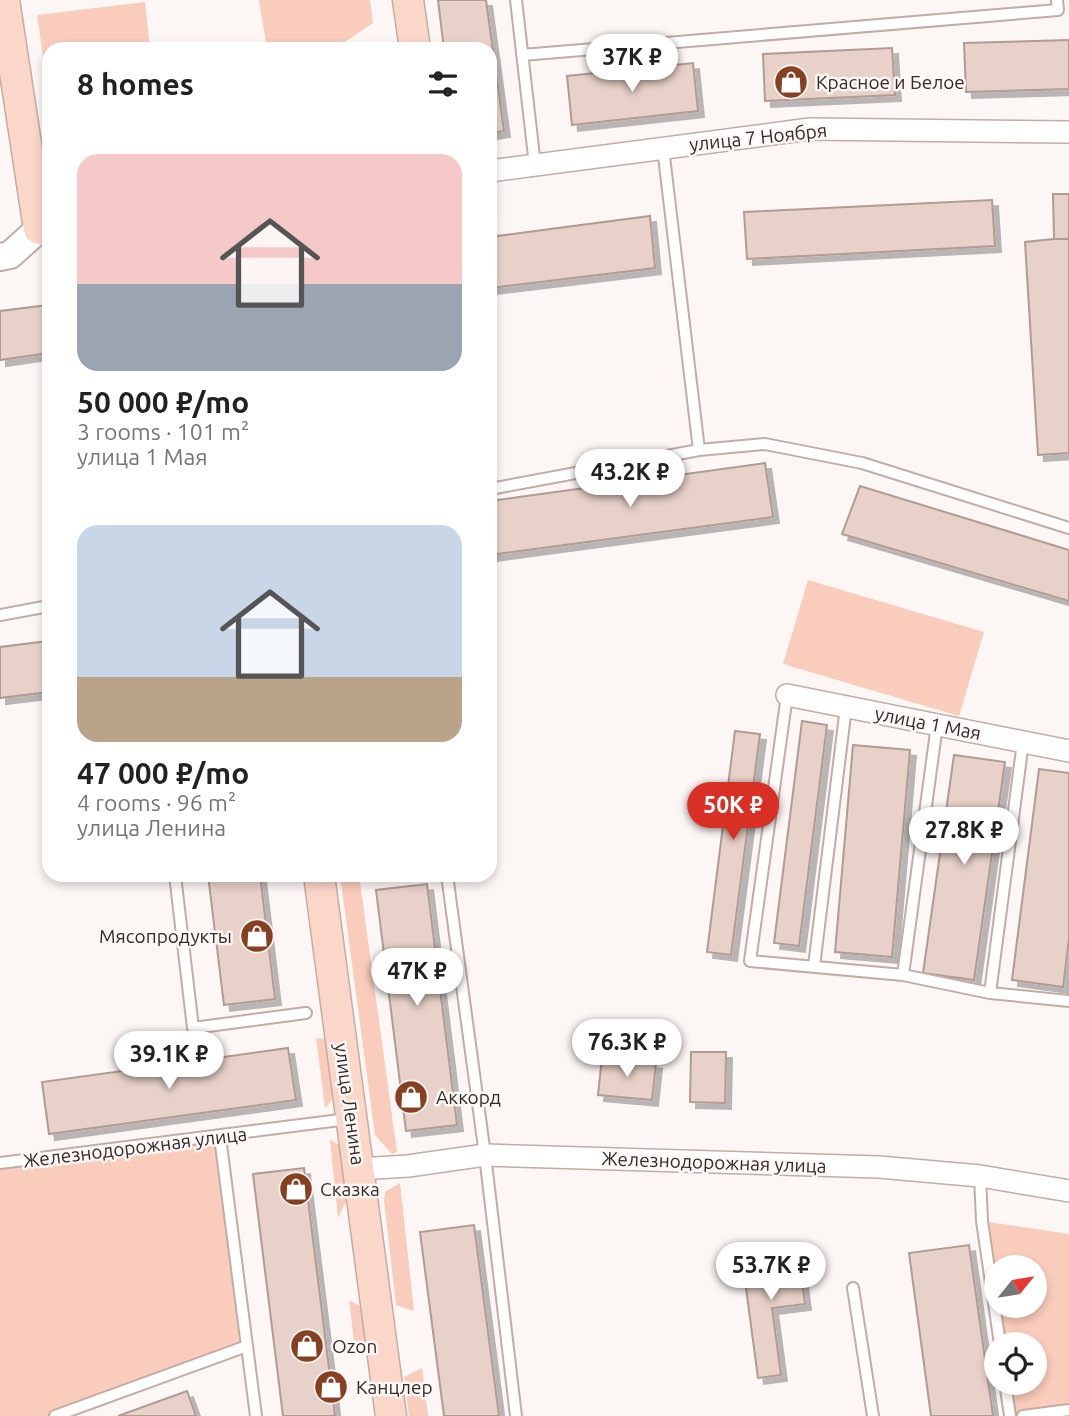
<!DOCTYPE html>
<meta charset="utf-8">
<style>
:root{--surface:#fff;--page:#f6f6f6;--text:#222;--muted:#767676;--accent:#d93025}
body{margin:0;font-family:Ubuntu,sans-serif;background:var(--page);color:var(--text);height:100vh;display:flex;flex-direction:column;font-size:26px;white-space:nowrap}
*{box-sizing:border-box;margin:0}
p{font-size:23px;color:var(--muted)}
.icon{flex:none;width:38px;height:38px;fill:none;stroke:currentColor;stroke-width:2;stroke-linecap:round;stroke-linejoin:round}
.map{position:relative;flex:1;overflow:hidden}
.details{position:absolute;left:42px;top:42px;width:455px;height:840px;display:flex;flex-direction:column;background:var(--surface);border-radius:21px;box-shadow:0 4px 10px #0003}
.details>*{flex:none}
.needle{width:46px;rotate:60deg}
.tools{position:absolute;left:984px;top:1255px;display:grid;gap:14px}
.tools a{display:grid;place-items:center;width:63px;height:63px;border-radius:50%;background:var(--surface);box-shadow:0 4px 10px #0003;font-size:35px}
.price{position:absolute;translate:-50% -60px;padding:0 16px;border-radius:24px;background:#fff;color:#222;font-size:23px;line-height:46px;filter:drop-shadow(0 2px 4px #0008)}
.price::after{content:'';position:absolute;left:50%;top:42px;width:21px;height:16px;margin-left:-10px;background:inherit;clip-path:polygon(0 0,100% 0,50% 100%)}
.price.on{background:var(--accent);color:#fff}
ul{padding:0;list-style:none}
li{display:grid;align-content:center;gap:14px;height:371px;padding:0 35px}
li span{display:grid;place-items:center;height:217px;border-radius:21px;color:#555}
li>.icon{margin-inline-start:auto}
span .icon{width:126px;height:126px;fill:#fffc;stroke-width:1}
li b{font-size:30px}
h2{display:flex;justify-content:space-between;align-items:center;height:84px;padding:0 35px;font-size:30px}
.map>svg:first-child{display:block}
</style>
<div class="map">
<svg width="1069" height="1416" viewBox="0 0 1069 1416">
<defs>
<filter id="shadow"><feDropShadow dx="6" dy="6" stdDeviation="0" flood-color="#0004"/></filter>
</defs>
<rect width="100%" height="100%" fill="#fcf7f5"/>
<path fill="#faccbb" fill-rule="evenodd" d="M259,0H370L373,23L334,49H321L320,46L298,49H267Z
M145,2L150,49H49V65L44,63L37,15Z
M808,580L984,632L959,716L783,664Z
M340,875H359L397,1152L392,1154L375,1135Z
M316,1038L327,1039C330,1059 343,1095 325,1108Z
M220,1137L247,1346L55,1416H0V1163Z
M330,1140L340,1145L348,1197L338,1218Z
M400,1183L414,1311L396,1305L384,1201L385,1192Z
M982,1221L1069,1234V1410L1010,1416L1005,1383L1034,1382V1344H1000ZM996,1267H1034V1306H996Z
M349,1300L362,1307L366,1344L355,1350Z
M422,1368L428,1416H409L404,1377Z"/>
<path fill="#e8d1c8" stroke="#b19b92" stroke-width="2" filter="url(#shadow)" d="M438,0H486L504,131L490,133V49H444Z
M1069,40V89L966,92L964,43Z
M892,48L895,95L765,101L763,54Z
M693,63L698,111L572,125L567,76Z
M1053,194H1069V239H1054Z
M992,200L995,246L747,259L744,212Z
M650,216L655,268L490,288V237Z
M1054,239H1069V453L1038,455L1025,242Z
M49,305V353L0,360V311Z
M765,463L773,517L490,555V501Z
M860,486L1069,550V601L842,534Z
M49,641V692L0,698V647Z
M802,721L827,725L799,946L774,943Z
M735,731L760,734L731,955L707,952Z
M853,745L910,750L892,957L835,952Z
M954,755L1005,762L974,980L923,973Z
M1039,769L1069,773V939L1063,987L1012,980Z
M208,875H260L275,999L224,1005Z
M427,884L457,1125L406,1131L376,890Z
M288,1048L296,1100L49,1134L42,1082Z
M691,1052H726L725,1103L690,1102Z
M602,1057L656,1063L652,1100L598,1095Z
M304,1168L335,1416H283L253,1174Z
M474,1225L499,1416H444L420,1232Z
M969,1245L993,1416H931L909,1253Z
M798,1250L805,1304L772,1308L781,1375L758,1378L742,1258Z
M187,1391L196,1416H118Z"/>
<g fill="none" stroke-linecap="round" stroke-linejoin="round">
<g stroke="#c3aca4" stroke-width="14">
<path id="service" d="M516,0L535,165
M522,55L1058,10L1057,0
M699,450L765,444L862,463L1069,528
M490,489L699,450L663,148
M0,615L49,606
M787,695L750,961L903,975L990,993L1069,1001
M175,875L193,1028L306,1013
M447,875L485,1155L516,1416
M814,966L846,707
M903,975L937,725
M990,993L1023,742
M220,1137L256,1416
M0,1163L348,1119
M980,1176L982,1221L1000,1344
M853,1288L873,1416
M1005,1382L1010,1416
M55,1416L247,1346
M1023,1416L1069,1410"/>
</g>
<g stroke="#c3aca4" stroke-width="24">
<path id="minor" d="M490,171L810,129L1069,132
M787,695L1069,751
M359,1169L408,1166L485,1155L879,1167L980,1176L1069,1191"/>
</g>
<g stroke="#c3aca4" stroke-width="30">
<path id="tertiary" d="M0,257L10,255L39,229"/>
</g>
<g stroke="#c3aca4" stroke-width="33">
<path id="secondary" d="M4,0L39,229L49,228
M408,0L415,49
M319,875L391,1416"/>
</g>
<use href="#service" stroke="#fff" stroke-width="10"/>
<use href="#minor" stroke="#fff" stroke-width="21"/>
<use href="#tertiary" stroke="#fff" stroke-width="26"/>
<use href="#secondary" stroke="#fbd7c9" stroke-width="30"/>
</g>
<defs>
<g id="shop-disc" transform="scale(1.75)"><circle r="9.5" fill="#884022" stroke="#fcf7f5"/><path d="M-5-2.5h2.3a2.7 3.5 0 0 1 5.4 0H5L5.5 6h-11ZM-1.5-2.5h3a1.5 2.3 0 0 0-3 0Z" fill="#fff"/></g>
</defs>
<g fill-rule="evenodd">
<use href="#shop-disc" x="791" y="82"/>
<use href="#shop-disc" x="257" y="936"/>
<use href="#shop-disc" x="411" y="1097"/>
<use href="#shop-disc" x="296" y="1189"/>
<use href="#shop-disc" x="307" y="1346"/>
<use href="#shop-disc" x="331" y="1387"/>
</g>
<g text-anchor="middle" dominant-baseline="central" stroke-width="5" stroke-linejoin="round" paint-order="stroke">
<g font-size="19" fill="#342b28" stroke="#fcf7f5" text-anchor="start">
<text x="816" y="82">Красное и Белое</text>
<text x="232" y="936" text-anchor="end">Мясопродукты</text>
<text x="436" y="1097">Аккорд</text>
<text x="320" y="1189">Сказка</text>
<text x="332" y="1346">Ozon</text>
<text x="356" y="1387">Канцлер</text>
</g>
<g font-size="19" fill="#342b28" stroke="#fcf7f5">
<text transform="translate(758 137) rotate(-6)">улица 7 Ноября</text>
<text transform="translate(928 723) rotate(11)">улица 1 Мая</text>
<text transform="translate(350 1104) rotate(82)">улица Ленина</text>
<text transform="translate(135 1147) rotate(-7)">Железнодорожная улица</text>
<text transform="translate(714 1162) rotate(2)">Железнодорожная улица</text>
</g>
</g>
</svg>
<div class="tools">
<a><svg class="needle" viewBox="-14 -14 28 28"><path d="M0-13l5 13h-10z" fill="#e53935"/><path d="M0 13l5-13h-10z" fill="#767676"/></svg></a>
<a><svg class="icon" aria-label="locate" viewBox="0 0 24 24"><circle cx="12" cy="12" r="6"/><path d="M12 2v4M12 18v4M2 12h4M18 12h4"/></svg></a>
</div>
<b class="price" style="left:632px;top:94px">37K ₽</b>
<b class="price" style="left:630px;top:509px">43.2K ₽</b>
<b class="price on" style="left:733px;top:842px">50K ₽</b>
<b class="price" style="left:964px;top:867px">27.8K ₽</b>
<b class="price" style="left:417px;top:1008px">47K ₽</b>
<b class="price" style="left:627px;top:1079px">76.3K ₽</b>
<b class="price" style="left:169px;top:1091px">39.1K ₽</b>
<b class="price" style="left:771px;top:1302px">53.7K ₽</b>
<section class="details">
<h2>8 homes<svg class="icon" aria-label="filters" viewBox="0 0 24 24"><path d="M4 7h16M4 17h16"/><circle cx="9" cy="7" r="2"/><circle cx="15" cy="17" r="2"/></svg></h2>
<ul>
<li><span style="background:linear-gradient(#f6c9c9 60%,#9aa5b1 0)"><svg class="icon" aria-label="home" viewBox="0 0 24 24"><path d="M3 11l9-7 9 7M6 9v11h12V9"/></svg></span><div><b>50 000 ₽/mo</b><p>3 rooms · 101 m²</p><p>улица 1 Мая</p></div></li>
<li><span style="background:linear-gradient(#c9d6e8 70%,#b9a48a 0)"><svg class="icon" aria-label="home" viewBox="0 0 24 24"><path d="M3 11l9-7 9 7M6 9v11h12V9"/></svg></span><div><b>47 000 ₽/mo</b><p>4 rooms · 96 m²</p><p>улица Ленина</p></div></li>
</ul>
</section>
</div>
